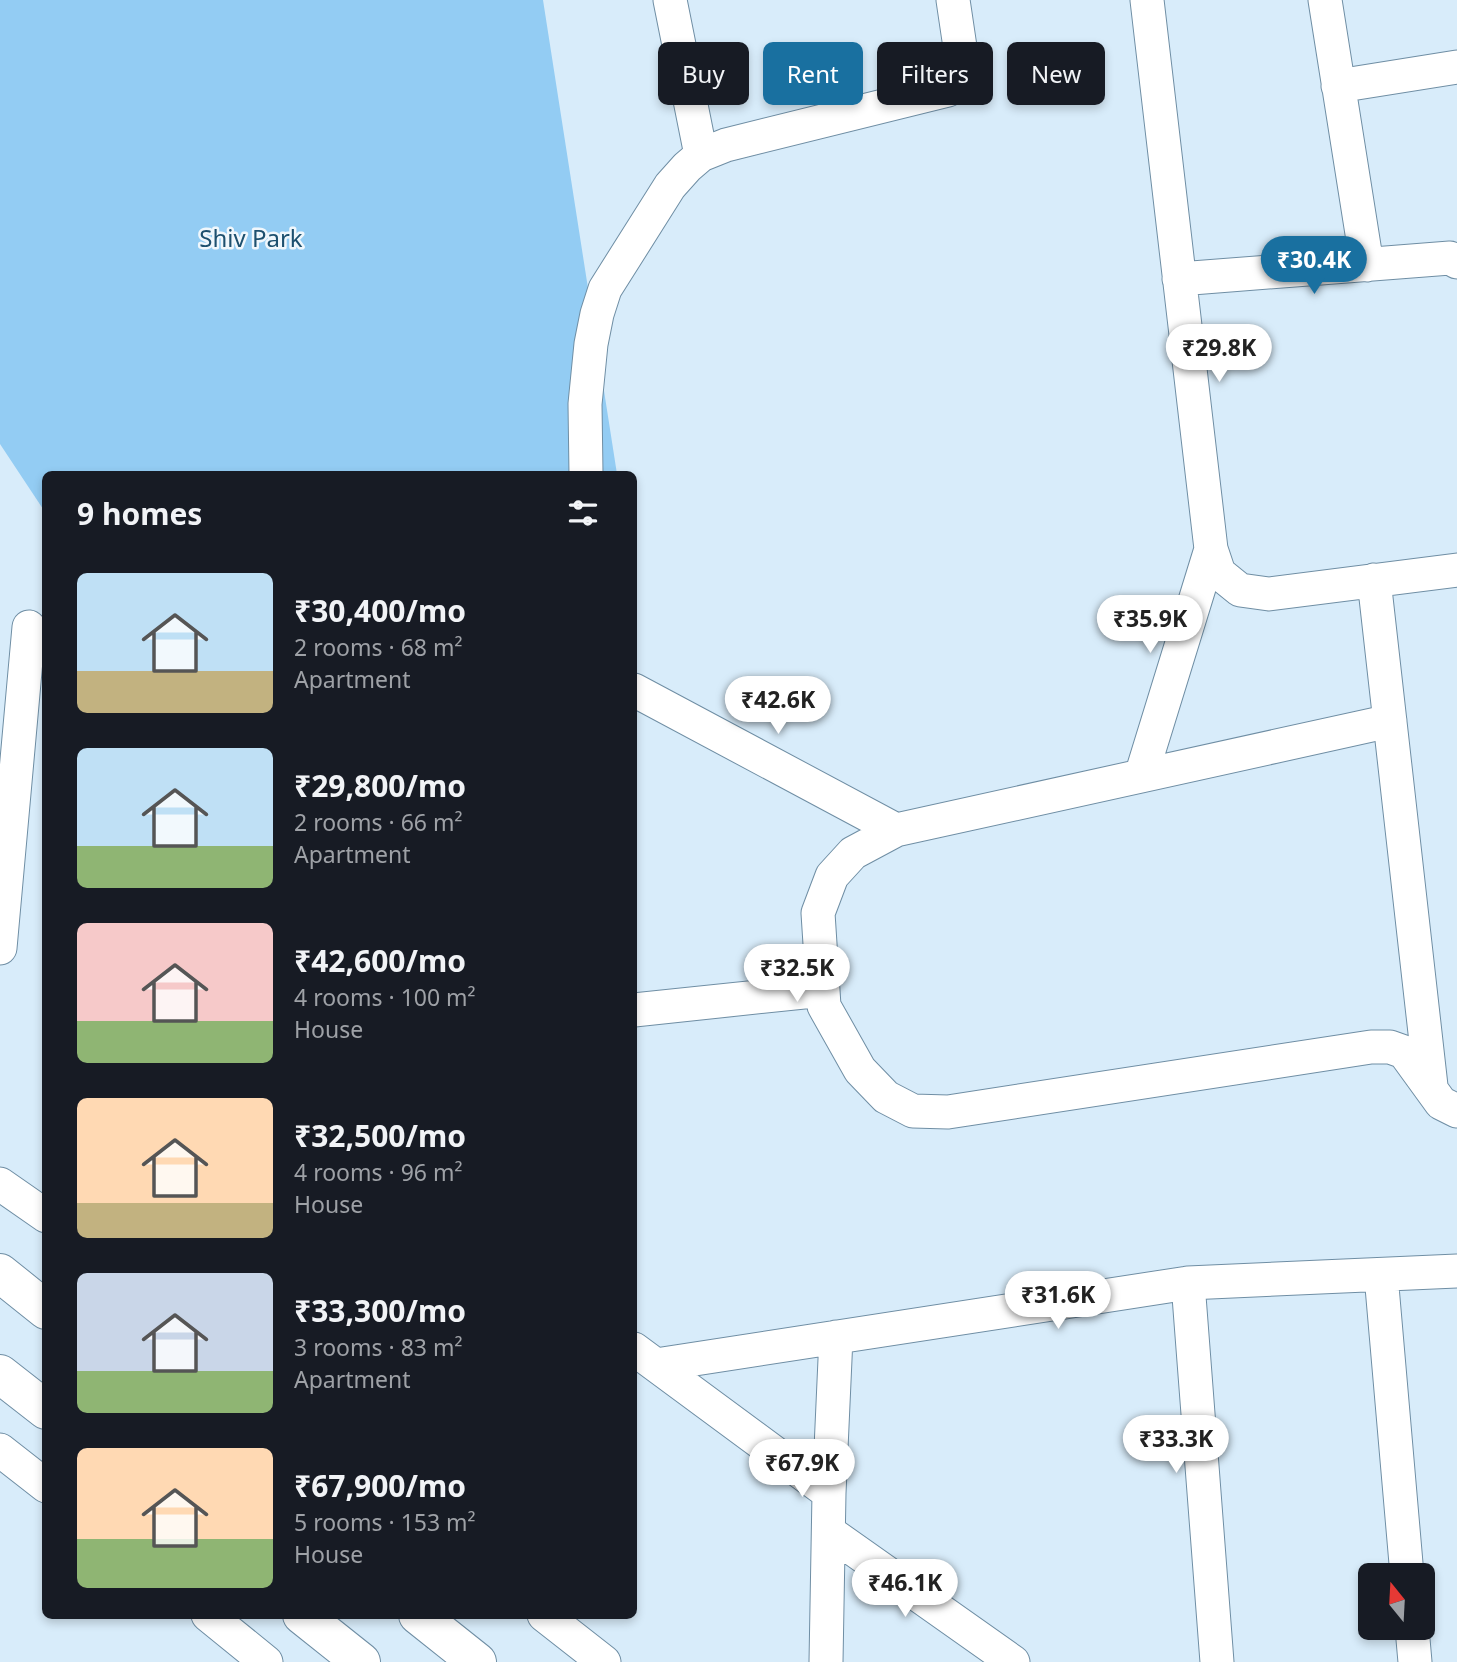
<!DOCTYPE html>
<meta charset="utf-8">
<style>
:root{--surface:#171b24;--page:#20242c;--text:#f1f3f6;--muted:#9ea1a6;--accent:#1970a0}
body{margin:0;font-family:"Noto Sans",sans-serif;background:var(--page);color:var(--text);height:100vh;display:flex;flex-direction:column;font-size:26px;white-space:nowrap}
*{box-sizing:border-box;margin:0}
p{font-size:23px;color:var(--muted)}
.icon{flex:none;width:38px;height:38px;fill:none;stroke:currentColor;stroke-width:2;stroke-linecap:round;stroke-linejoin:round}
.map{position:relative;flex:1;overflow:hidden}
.panel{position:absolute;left:42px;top:471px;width:595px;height:1148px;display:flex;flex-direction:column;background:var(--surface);border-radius:10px;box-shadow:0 4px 10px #0003}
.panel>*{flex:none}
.banner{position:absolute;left:658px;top:42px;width:665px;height:63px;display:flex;gap:14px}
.needle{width:46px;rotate:342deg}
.fabs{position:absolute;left:1358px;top:1563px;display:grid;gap:14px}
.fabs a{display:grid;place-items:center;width:77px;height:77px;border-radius:10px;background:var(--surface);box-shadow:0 4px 10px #0003;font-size:35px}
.price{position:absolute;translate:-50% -60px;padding:0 16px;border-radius:24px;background:#fff;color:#222;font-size:23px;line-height:46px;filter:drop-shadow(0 2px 4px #0008)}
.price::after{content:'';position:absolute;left:50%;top:42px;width:21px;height:16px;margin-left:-10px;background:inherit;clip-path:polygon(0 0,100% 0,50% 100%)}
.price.current{background:var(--accent);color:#fff}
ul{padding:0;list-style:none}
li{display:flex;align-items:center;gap:21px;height:175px;padding:0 35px}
li span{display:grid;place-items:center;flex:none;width:196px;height:140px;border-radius:10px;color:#555}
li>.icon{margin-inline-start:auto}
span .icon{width:84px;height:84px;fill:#fffc;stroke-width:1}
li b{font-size:30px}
h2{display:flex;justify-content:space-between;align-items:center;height:84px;padding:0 35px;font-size:30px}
.pill{padding:0 24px;border-radius:10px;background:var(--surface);box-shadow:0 4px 10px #0003;font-size:24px;line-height:63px}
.pill.current{background:var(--accent);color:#fff}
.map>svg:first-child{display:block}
</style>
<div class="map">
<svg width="1457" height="1662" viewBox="0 0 1457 1662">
<rect width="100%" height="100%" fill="#d8ecfa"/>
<path fill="#93ccf3" d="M0,0H543L617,474H46L45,512L0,444Z"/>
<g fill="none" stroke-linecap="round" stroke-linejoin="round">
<g stroke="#6f8ea4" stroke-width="35">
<path id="minor" d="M670,0L701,155
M1147,0L1211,549L1219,573L1240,590L1269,594L1457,570
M1325,0L1367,265
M1338,86L1457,67
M1179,279L1450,258L1457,262
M586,474L585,404L591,344L597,314L605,289L670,186L687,167L701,155L726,145L948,90L959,83L964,74L953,0
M1374,580L1431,1086
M634,690L896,830
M1390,721L896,830L853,853L832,876L818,913L824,1006L860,1070L886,1097L913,1111L948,1112L1371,1047H1390L1404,1052L1441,1103L1457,1111
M1141,776L1211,549
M0,948L29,627
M634,1010L823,990
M0,1184L46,1216
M1381,1275L1407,1575
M1188,1283L1217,1662
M634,1349L829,1493
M656,1365L1188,1283L1457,1271
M0,1450L46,1486
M829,1532L1013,1662
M208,1615L266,1662
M544,1615L604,1662
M1412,1628L1415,1662
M826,1662L829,1493L836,1337"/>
</g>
<g stroke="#6f8ea4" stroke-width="40">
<path id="highway" d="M0,1273L46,1310
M0,1374L46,1410
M302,1615L361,1662
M418,1615L477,1662"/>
</g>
<use href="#minor" stroke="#fff" stroke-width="33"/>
<use href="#highway" stroke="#fff" stroke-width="38"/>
</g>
<g text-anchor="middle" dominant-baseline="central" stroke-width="5" stroke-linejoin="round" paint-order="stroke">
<g font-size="24" fill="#1d506f" stroke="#f0f7fc">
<text x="251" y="237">Shiv Park</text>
</g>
</g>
</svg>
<div class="fabs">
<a><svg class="needle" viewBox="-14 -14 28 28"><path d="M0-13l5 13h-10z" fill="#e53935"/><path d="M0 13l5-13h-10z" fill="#9ea1a6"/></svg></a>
</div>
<b class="price current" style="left:1314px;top:296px">₹30.4K</b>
<b class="price" style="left:1219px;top:384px">₹29.8K</b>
<b class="price" style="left:1150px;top:655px">₹35.9K</b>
<b class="price" style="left:778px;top:736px">₹42.6K</b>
<b class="price" style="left:797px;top:1004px">₹32.5K</b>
<b class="price" style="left:1058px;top:1331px">₹31.6K</b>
<b class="price" style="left:1176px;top:1475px">₹33.3K</b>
<b class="price" style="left:802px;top:1499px">₹67.9K</b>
<b class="price" style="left:905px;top:1619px">₹46.1K</b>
<div class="banner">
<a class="pill">Buy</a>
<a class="pill current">Rent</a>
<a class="pill">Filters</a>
<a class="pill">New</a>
</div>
<section class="panel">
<h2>9 homes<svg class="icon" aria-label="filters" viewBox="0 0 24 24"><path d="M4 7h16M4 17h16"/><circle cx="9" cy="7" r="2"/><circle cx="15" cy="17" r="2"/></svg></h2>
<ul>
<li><span style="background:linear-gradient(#bfe0f5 70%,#c2b280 0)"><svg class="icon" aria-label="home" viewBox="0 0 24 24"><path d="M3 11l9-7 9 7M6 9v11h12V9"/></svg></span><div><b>₹30,400/mo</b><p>2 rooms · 68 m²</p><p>Apartment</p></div></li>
<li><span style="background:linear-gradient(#bfe0f5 70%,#8fb573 0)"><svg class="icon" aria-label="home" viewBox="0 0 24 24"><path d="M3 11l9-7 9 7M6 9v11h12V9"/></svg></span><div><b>₹29,800/mo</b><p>2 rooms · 66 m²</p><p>Apartment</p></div></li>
<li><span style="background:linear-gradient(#f6c9c9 70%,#8fb573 0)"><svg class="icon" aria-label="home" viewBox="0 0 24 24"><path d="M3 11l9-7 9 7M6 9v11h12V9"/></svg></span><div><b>₹42,600/mo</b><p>4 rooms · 100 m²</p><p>House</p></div></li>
<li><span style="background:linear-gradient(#ffd9b3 75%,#c2b280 0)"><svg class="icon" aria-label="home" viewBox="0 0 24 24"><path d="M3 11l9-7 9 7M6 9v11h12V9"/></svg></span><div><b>₹32,500/mo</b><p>4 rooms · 96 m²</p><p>House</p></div></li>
<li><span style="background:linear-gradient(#c9d6e8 70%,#8fb573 0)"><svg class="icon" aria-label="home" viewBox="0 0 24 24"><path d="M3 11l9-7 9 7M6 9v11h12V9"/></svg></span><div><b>₹33,300/mo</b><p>3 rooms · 83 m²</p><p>Apartment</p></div></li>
<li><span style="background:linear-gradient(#ffd9b3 65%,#8fb573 0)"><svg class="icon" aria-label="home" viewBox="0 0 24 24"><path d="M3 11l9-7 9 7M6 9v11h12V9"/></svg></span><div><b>₹67,900/mo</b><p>5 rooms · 153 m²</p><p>House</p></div></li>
</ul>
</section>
</div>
